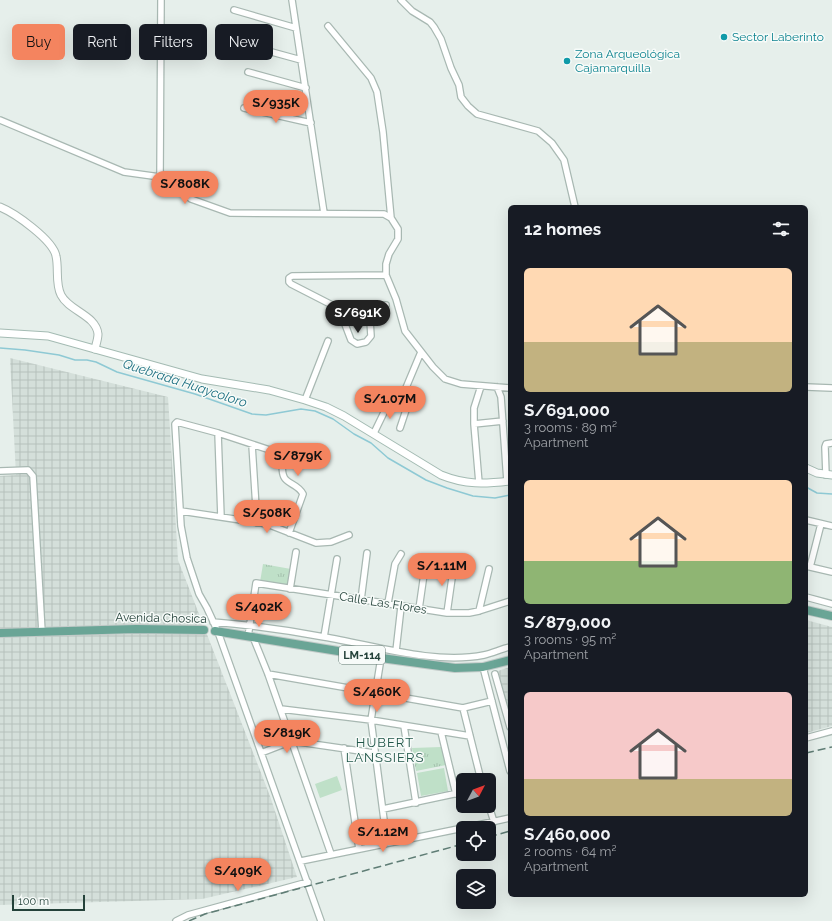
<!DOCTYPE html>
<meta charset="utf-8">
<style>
:root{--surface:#171b24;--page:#242831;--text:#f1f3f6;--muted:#9ea1a6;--accent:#f4845f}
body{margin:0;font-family:Raleway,sans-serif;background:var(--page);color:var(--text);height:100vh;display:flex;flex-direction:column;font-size:15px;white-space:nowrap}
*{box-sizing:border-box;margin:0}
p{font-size:13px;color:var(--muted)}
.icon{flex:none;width:22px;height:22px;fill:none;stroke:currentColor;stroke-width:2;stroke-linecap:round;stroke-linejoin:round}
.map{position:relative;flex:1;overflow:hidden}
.details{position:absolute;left:508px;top:205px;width:300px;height:692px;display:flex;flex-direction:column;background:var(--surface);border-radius:6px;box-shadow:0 4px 16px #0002}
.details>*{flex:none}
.guide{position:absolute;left:12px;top:24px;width:380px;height:36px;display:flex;gap:8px}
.needle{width:26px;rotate:49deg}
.fabs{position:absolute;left:456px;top:773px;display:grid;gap:8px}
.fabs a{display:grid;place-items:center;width:40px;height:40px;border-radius:6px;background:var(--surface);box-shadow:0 4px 16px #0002;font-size:20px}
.scale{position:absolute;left:12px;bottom:10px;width:73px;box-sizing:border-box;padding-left:4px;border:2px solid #24423a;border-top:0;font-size:11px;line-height:14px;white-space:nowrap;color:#24423a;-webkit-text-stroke:3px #f7fbf9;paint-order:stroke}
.price{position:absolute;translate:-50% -34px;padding:0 9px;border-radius:14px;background:var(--accent);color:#111;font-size:13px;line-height:26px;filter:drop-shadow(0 1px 2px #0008)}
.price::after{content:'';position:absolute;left:50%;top:24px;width:12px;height:9px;margin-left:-6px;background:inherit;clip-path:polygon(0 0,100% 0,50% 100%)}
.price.selected{background:#222;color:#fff}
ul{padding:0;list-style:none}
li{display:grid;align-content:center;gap:8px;height:212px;padding:0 16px}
li span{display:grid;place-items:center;height:124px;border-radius:6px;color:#555}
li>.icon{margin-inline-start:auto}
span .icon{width:72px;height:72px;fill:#fffc;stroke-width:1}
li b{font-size:17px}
h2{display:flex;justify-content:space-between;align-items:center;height:48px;padding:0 16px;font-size:17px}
.chip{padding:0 14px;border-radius:6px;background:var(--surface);box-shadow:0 4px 16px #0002;font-size:14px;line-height:36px}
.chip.selected{background:var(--accent);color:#111}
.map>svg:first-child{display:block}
</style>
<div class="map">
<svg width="832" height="921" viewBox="0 0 832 921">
<defs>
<pattern id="industrial-grid" width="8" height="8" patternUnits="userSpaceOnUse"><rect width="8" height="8" fill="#d4dfda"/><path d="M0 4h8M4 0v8" fill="none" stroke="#b6c1bc"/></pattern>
<pattern id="grass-tufts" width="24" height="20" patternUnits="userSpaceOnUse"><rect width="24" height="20" fill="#bfe0c8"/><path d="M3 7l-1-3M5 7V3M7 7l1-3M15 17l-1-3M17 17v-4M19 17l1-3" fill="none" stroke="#a4c1ad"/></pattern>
</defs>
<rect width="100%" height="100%" fill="#e6efeb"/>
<path fill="url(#industrial-grid)" d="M10,358L168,397L178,560L270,796L297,877L202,899L0,905V476L16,475Z
M806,620L832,627V726L806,733Z
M510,667V714L498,671Z"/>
<path fill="url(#grass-tufts)" d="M263,564L291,569L288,587L260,582Z
M441,747L446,765L416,771L412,748Z"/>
<path fill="#bfe0c8" d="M444,768L448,791L421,796L417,773Z
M337,776L342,790L320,798L315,784Z"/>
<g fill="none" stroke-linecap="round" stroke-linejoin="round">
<path stroke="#8ec9d4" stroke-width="1.5" d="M0,348L25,350L59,355L75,360H87L96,362L117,372L195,394L252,414L266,415L301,409L315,411L333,419L354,434L371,443L388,458L426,480L447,488L473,496L495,498L510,495
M806,487L817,493L832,494"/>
<g stroke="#a8b8b2" stroke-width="8">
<path id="minor" d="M292,0L324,213
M401,0L412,11L430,22L434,27L441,39L451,68L459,85L461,97L468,106L477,114L538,131L552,143L564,160L575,207
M234,10L296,28
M328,26L371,78L377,92L383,132L391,218
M239,43L301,60
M248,72L306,88
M244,108L311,123
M0,120L124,172L160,177L175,184L191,199L230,213L384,214L391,218L398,229V239L389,254L386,264V275L396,299L405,331L433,367L445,379L461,384L510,388
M160,177L161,0
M386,275L292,276L289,278V282L291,284L332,305H386
M338,306L351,340L357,344L366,342L371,336L369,305
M497,387L501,397L507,481
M806,387L832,388
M305,400L328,341
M400,402L421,352
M474,424L503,421
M218,433L221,517
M374,433L390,400L408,404L400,428
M252,445L257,523
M0,471L28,470L33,476L42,632
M826,475L825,447L826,444L832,443
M479,483L474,424V408L481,386
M181,511L267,524L316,543L331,542L349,535
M806,520L832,526
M289,533L303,494C298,484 287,484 284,477C280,469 285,461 279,453L218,433L177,422L175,424L181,526L187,558L199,594L207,608L218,632L321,921
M806,566L832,572
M810,567L821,524
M290,589L296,552
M806,597L832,604
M361,600L367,553
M388,603L395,564L401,554
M419,609L426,560
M479,611L489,569
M447,613L454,564
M213,622C250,625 287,630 324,637C373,645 434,665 484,655C493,653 501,649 510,647
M248,637L256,583L447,613H469L479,611L510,601
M253,637L268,674L331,854
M324,637L337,559
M396,651L401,607
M381,658L371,720L387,843
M483,667L510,771
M268,674L463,708L492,701
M495,674L510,727
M463,708L481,780
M281,709L371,720L470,736
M404,726L416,803
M441,732L456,794
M806,738L832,731
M344,748L359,849
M261,753L292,741L374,753
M489,806L494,822
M383,809L463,792
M464,828L510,818
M301,861L463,828
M176,921L188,915L308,882"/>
</g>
<g stroke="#a8b8b2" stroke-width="9">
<path id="tertiary" d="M0,207C15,213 53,240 56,256C59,269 55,283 61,295C69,311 96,315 98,334C98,339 96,344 95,349"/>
</g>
<g stroke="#a4bbb3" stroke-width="9">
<path id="secondary" d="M0,333L48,336L202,379L269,390L305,400L326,407L344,416L441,475C466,485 484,484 510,481
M806,468L817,473L832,475"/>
</g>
<g stroke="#c2cac8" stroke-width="10">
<path id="primary" d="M806,610L832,616
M215,631L381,658L455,668L483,667L510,660
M0,633L136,629L204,630"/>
</g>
<use href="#minor" stroke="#fff" stroke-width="5.5"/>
<use href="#tertiary" stroke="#fff" stroke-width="7"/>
<use href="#secondary" stroke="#fff" stroke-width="7"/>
<use href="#primary" stroke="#6aa596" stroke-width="8"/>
<path stroke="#5f7d75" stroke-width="1.5" stroke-dasharray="8 4" stroke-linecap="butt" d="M806,753L832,747
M489,837L510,831
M189,921L205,914L463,844"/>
</g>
<g fill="#0f9aa8" stroke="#f7fbf9" stroke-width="1.5">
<circle cx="724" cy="37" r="4"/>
<circle cx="567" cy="61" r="4"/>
</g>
<g text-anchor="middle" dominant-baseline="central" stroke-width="3" stroke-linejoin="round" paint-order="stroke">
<rect fill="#f7fbf9" stroke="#637a73" stroke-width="1" x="339" y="646" width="46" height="18" rx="3"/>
<g font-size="11" font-weight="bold" fill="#24423a">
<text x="362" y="655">LM-114</text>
</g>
<g font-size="12" fill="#0d838f" stroke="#f7fbf9" text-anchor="start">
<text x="732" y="37">Sector Laberinto</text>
<text x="575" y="54">Zona Arqueológica<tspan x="575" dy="14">Cajamarquilla</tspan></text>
</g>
<g font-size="12" fill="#24423a" stroke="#f7fbf9">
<text transform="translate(383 603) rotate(9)">Calle Las Flores</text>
<text transform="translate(161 618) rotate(1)">Avenida Chosica</text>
</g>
<g font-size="13" font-style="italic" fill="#1c6f80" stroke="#f7fbf9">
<text transform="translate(185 383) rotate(18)">Quebrada Huaycoloro</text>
</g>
<g font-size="13" letter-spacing="1" fill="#1f5548" stroke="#f7fbf9">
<text x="385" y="742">HUBERT<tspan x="385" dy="15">LANSSIERS</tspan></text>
</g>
</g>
</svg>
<div class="fabs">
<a><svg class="needle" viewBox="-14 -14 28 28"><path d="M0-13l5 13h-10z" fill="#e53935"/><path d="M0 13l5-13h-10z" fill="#9ea1a6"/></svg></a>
<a><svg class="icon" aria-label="locate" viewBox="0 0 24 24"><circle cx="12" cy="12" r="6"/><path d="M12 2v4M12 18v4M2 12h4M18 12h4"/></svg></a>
<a><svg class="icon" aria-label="layers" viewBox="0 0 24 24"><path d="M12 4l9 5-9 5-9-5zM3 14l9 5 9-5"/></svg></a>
</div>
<div class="scale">100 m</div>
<b class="price" style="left:276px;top:124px">S/935K</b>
<b class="price" style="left:185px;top:205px">S/808K</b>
<b class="price selected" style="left:358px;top:334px">S/691K</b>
<b class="price" style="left:390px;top:420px">S/1.07M</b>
<b class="price" style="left:298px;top:477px">S/879K</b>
<b class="price" style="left:267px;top:534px">S/508K</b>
<b class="price" style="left:442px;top:587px">S/1.11M</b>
<b class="price" style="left:259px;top:628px">S/402K</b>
<b class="price" style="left:377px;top:713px">S/460K</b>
<b class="price" style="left:287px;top:754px">S/819K</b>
<b class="price" style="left:383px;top:853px">S/1.12M</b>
<b class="price" style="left:238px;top:892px">S/409K</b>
<div class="guide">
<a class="chip selected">Buy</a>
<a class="chip">Rent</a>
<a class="chip">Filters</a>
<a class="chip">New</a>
</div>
<section class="details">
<h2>12 homes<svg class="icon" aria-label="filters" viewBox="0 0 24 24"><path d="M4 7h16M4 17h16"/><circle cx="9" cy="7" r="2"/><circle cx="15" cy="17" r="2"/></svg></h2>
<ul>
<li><span style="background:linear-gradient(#ffd9b3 60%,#c2b280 0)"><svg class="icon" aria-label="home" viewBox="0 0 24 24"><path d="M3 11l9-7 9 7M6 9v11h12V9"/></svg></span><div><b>S/691,000</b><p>3 rooms · 89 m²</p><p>Apartment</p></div></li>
<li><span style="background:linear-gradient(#ffd9b3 65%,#8fb573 0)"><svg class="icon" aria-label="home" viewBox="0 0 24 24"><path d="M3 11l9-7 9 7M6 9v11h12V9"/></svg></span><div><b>S/879,000</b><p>3 rooms · 95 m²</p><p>Apartment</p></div></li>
<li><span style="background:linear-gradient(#f6c9c9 70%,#c2b280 0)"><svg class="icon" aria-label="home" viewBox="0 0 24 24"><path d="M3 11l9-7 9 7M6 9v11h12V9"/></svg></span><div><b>S/460,000</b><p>2 rooms · 64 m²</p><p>Apartment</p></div></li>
</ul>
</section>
</div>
